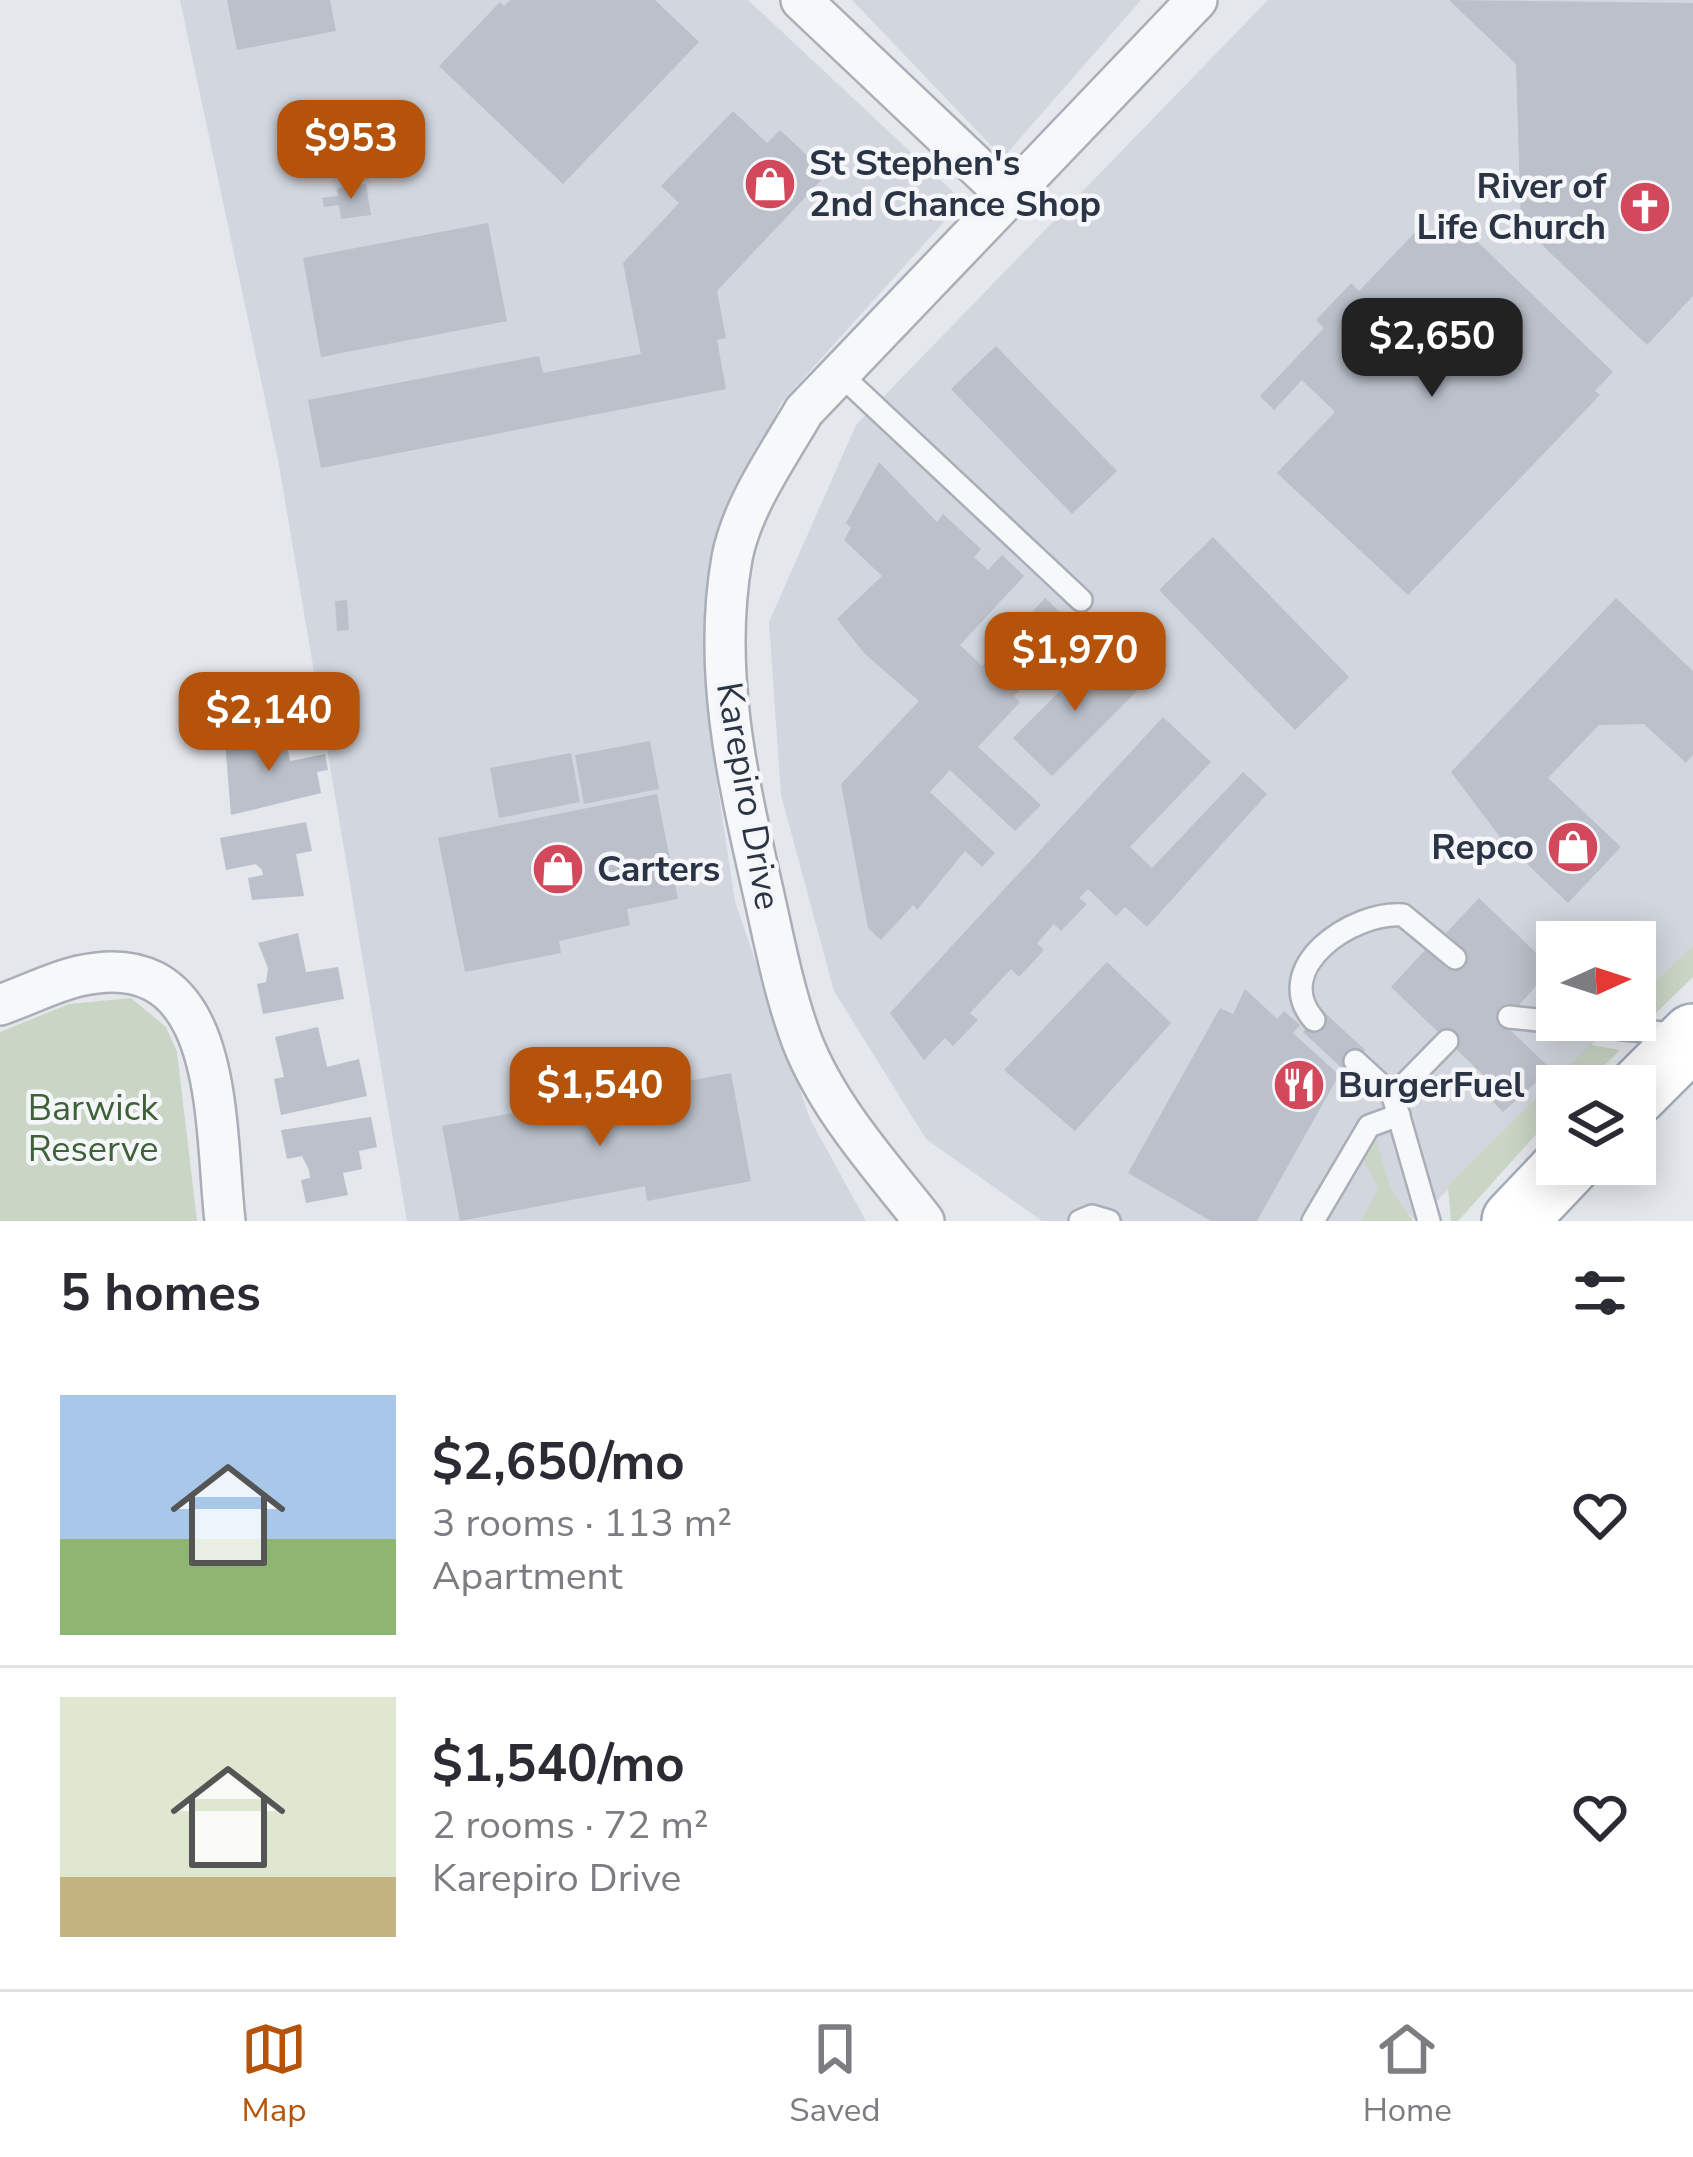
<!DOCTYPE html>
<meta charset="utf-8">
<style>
:root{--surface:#fff;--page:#f2f2f3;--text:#2b2b33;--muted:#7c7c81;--line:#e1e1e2;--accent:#b45309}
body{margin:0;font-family:"Nunito Sans",sans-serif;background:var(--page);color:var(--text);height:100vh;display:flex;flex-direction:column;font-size:45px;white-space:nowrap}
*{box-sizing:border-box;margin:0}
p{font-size:39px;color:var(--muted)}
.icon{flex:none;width:66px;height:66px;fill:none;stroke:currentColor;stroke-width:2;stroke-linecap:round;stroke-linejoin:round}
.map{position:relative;height:1221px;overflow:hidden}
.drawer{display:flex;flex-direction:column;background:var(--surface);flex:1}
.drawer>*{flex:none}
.needle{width:78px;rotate:87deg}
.fabs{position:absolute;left:1536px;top:921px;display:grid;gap:24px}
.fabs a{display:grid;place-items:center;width:120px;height:120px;border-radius:0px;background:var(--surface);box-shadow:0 6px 30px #0003;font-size:60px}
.price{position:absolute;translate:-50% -102px;padding:0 27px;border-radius:24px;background:var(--accent);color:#fff;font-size:39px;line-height:78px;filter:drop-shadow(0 3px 6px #0008)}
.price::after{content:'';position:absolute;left:50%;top:72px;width:36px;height:27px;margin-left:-18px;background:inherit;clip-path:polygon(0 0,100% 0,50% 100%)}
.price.on{background:#222;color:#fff}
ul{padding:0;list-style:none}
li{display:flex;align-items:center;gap:36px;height:300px;padding:0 60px}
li+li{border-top:3px solid var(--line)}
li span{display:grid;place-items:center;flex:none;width:336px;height:240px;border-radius:0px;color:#555}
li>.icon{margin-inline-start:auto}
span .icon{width:144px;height:144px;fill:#fffc;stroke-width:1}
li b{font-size:51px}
h2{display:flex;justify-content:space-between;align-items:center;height:144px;padding:0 60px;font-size:51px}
.dock{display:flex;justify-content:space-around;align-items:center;height:168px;border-top:3px solid var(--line);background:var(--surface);font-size:33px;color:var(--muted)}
.dock a{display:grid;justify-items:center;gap:6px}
.dock .on{color:var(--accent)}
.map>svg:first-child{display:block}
</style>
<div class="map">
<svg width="1693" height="1221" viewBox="0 0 1693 1221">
<rect width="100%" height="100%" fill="#e4e7ec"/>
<path fill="#d2d6de" d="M180,0H748L963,201L781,403L729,521L715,627L713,755L735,902L810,1119L866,1221H407L279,465Z
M852,0H1141L1003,158Z
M1268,0H1693V945L1635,1001V942H1557V1020H1616L1417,1221L1404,1211L1395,1221H1042L926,1139L834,991L781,795L769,622L856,425Z"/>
<path fill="#c9d6c5" d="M1693,945V977L1650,1019L1635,1017V1001Z
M131,998L166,1027L177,1052L197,1221H0V1032L69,1004Z
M1590,1045L1620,1050L1583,1086H1557V1111L1458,1221H1451L1448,1186Z
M1376,1141L1391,1190L1413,1221H1361L1378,1189L1364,1160Z"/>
<path fill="#bbc0ca" d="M227,0H330L336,31L237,50Z
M510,0H655L699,42L563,184L439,66L500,2L504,6Z
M1449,0L1693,3V296L1647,345L1521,225L1516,64Z
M733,111L767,143L780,130L827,174L717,291L726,338L717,340L726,389L321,468L308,400L539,356L543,373L641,354L623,263L679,203L661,186Z
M366,184L371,215L341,219L339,205L324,207L322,198L338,196L337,188Z
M1443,222L1460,225L1613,372L1595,391L1600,395L1408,595L1277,473L1335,412L1302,380L1274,410L1260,396L1324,328L1316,320L1351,283L1359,291L1423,224L1432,233Z
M488,223L507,321L321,357L303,258Z
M996,346L1117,471L1072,514L951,389Z
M879,462L937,522L943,514L981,549L974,557L988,570L1002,555L1024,576L960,645L982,666L1045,598L1078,629L1014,696L1020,702L978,747L1041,805L1015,831L950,770L930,792L995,853L982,867L965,851L917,910L913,905L881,940L868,928L841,784L919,701L865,654L837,619L882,576L844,540L851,528L846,523Z
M1213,537L1349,677L1295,730L1159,590Z
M1616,598L1693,671V755L1686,763L1644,724L1599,725L1548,778L1621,847L1568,903L1503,841L1451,772Z
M347,600L349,630L337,631L335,601Z
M1098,653L1137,691L1052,776L1013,738Z
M1163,717L1211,762L1130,847L1152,868L1243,772L1267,794L1147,927L1125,907L1116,916L1088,889L1079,898L1087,904L1061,931L1054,924L1037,943L1044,950L1019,977L1011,969L970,1013L978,1020L953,1046L945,1038L924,1060L890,1013Z
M260,735L261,743L286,739L290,761L325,754L328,770L317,772L321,793L231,815L225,741Z
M650,741L659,789L584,804L575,755Z
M571,753L580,802L499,818L490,768Z
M657,794L678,899L627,909L630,925L559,941L561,953L465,972L438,838Z
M306,822L312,851L296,854L304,896L252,900L248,878L263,875L262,870L256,864L226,870L220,838Z
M1479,898L1552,968L1503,1023L1551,1069L1503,1112L1493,1102L1502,1093L1391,987L1426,949L1446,968L1463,949L1446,933Z
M298,933L306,972L338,967L344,999L263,1014L257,984L266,982L268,968L258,943Z
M1107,962L1171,1023L1075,1131L1004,1070Z
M1245,989L1277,1019L1284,1011L1300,1025L1293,1033L1339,1075L1257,1221H1211L1128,1173L1220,1008L1233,1014Z
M1323,1011L1365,1050L1345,1071L1303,1032Z
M318,1027L327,1067L359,1059L367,1096L281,1115L274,1079L284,1077L275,1037Z
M731,1073L751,1181L647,1201L645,1186L460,1221L442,1126Z
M371,1117L377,1147L359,1151L362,1169L343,1173L348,1195L306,1203L301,1180L310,1178L309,1170L302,1156L287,1159L281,1130Z"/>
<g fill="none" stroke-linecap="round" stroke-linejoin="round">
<g stroke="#a9aeb7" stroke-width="26">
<path id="service" d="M840,374L1081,600
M1509,1017L1682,1035
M1314,1020C1269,968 1352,911 1403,915L1455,958
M1355,1061L1393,1096
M1080,1221L1092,1216L1109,1221
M1313,1221L1369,1126L1399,1115
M1429,1221L1393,1096L1447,1041"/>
</g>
<g stroke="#a9aeb7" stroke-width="44">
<path id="minor" d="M801,0L1010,198
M0,1005C26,996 53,982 79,976C227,942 214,1127 225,1221
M924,1221C880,1165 828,1108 802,1041C784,993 774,940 763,891C738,781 712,671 732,558C742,506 778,456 804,411L1197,0"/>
</g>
<g stroke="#a3abb8" stroke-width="68">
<path id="primary" d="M1635,1094L1693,1036
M1514,1221L1568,1164"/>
</g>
<use href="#service" stroke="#f7f8fa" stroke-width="21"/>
<use href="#minor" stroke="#f7f8fa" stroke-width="39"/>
<use href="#primary" stroke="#fff" stroke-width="63"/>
</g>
<defs>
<g id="shop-disc" transform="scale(2.7)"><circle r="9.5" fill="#d1495b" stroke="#f4f6f9"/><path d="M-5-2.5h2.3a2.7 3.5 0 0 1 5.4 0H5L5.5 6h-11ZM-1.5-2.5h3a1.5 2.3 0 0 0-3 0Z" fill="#fff"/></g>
<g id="church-disc" transform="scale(2.7)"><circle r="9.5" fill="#d1495b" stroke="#f4f6f9"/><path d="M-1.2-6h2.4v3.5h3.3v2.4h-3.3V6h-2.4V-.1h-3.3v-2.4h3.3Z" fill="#fff"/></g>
<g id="restaurant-disc" transform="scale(2.7)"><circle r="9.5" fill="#d1495b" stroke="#f4f6f9"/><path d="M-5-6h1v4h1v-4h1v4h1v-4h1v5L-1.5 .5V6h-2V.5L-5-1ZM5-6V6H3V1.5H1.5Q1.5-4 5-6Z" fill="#fff"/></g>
</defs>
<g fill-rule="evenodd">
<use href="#shop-disc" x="770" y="184"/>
<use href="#church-disc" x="1645" y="207"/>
<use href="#shop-disc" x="1573" y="847"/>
<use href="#shop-disc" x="558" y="869"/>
<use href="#restaurant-disc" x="1299" y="1085"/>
</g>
<g text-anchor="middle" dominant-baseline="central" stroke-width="9" stroke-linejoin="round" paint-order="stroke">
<g font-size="36" font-weight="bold" fill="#2b3445" stroke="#f4f6f9" text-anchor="start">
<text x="809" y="163">St Stephen's<tspan x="809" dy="41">2nd Chance Shop</tspan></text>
<text x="1606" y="186" text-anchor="end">River of<tspan x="1606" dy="41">Life Church</tspan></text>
<text x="1534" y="847" text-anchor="end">Repco</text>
<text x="597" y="869">Carters</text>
<text x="1338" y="1085">BurgerFuel</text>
</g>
<g font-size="36" fill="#2b3445" stroke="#f4f6f9">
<text transform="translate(748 796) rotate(80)">Karepiro Drive</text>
</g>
<g font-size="36" fill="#3f6138" stroke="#f4f6f9">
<text x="93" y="1108">Barwick<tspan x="93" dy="41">Reserve</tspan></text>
</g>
</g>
</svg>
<div class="fabs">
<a><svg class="needle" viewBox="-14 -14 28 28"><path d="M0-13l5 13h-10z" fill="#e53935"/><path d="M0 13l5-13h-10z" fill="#7c7c81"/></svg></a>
<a><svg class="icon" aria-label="layers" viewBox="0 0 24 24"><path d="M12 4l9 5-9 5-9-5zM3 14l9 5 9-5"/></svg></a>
</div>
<b class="price" style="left:351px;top:202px">$953</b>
<b class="price on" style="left:1432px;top:400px">$2,650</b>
<b class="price" style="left:1075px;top:714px">$1,970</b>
<b class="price" style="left:269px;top:774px">$2,140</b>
<b class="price" style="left:600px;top:1149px">$1,540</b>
</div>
<section class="drawer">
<h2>5 homes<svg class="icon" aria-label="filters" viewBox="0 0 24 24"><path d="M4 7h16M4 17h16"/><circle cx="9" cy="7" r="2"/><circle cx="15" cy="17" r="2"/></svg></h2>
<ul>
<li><span style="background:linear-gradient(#a9c7e8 60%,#8fb573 0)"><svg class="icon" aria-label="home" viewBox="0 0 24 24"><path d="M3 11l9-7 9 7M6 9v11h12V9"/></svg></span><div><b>$2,650/mo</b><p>3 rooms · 113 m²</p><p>Apartment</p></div><svg class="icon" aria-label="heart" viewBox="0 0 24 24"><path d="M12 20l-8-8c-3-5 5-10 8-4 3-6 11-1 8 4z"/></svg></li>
<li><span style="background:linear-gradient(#dfe7d0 75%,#c2b280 0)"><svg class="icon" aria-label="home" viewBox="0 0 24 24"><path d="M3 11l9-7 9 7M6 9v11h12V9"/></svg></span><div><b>$1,540/mo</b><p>2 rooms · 72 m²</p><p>Karepiro Drive</p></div><svg class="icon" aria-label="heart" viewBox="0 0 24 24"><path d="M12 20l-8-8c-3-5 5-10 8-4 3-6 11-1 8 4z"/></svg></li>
</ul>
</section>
<nav class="dock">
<a class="on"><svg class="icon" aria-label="map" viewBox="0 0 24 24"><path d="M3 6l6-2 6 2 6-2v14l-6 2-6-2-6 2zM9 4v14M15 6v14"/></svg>Map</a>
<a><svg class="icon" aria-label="saved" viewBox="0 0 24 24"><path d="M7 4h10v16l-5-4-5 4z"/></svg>Saved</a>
<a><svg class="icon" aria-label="home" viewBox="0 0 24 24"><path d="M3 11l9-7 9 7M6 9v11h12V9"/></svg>Home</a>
</nav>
